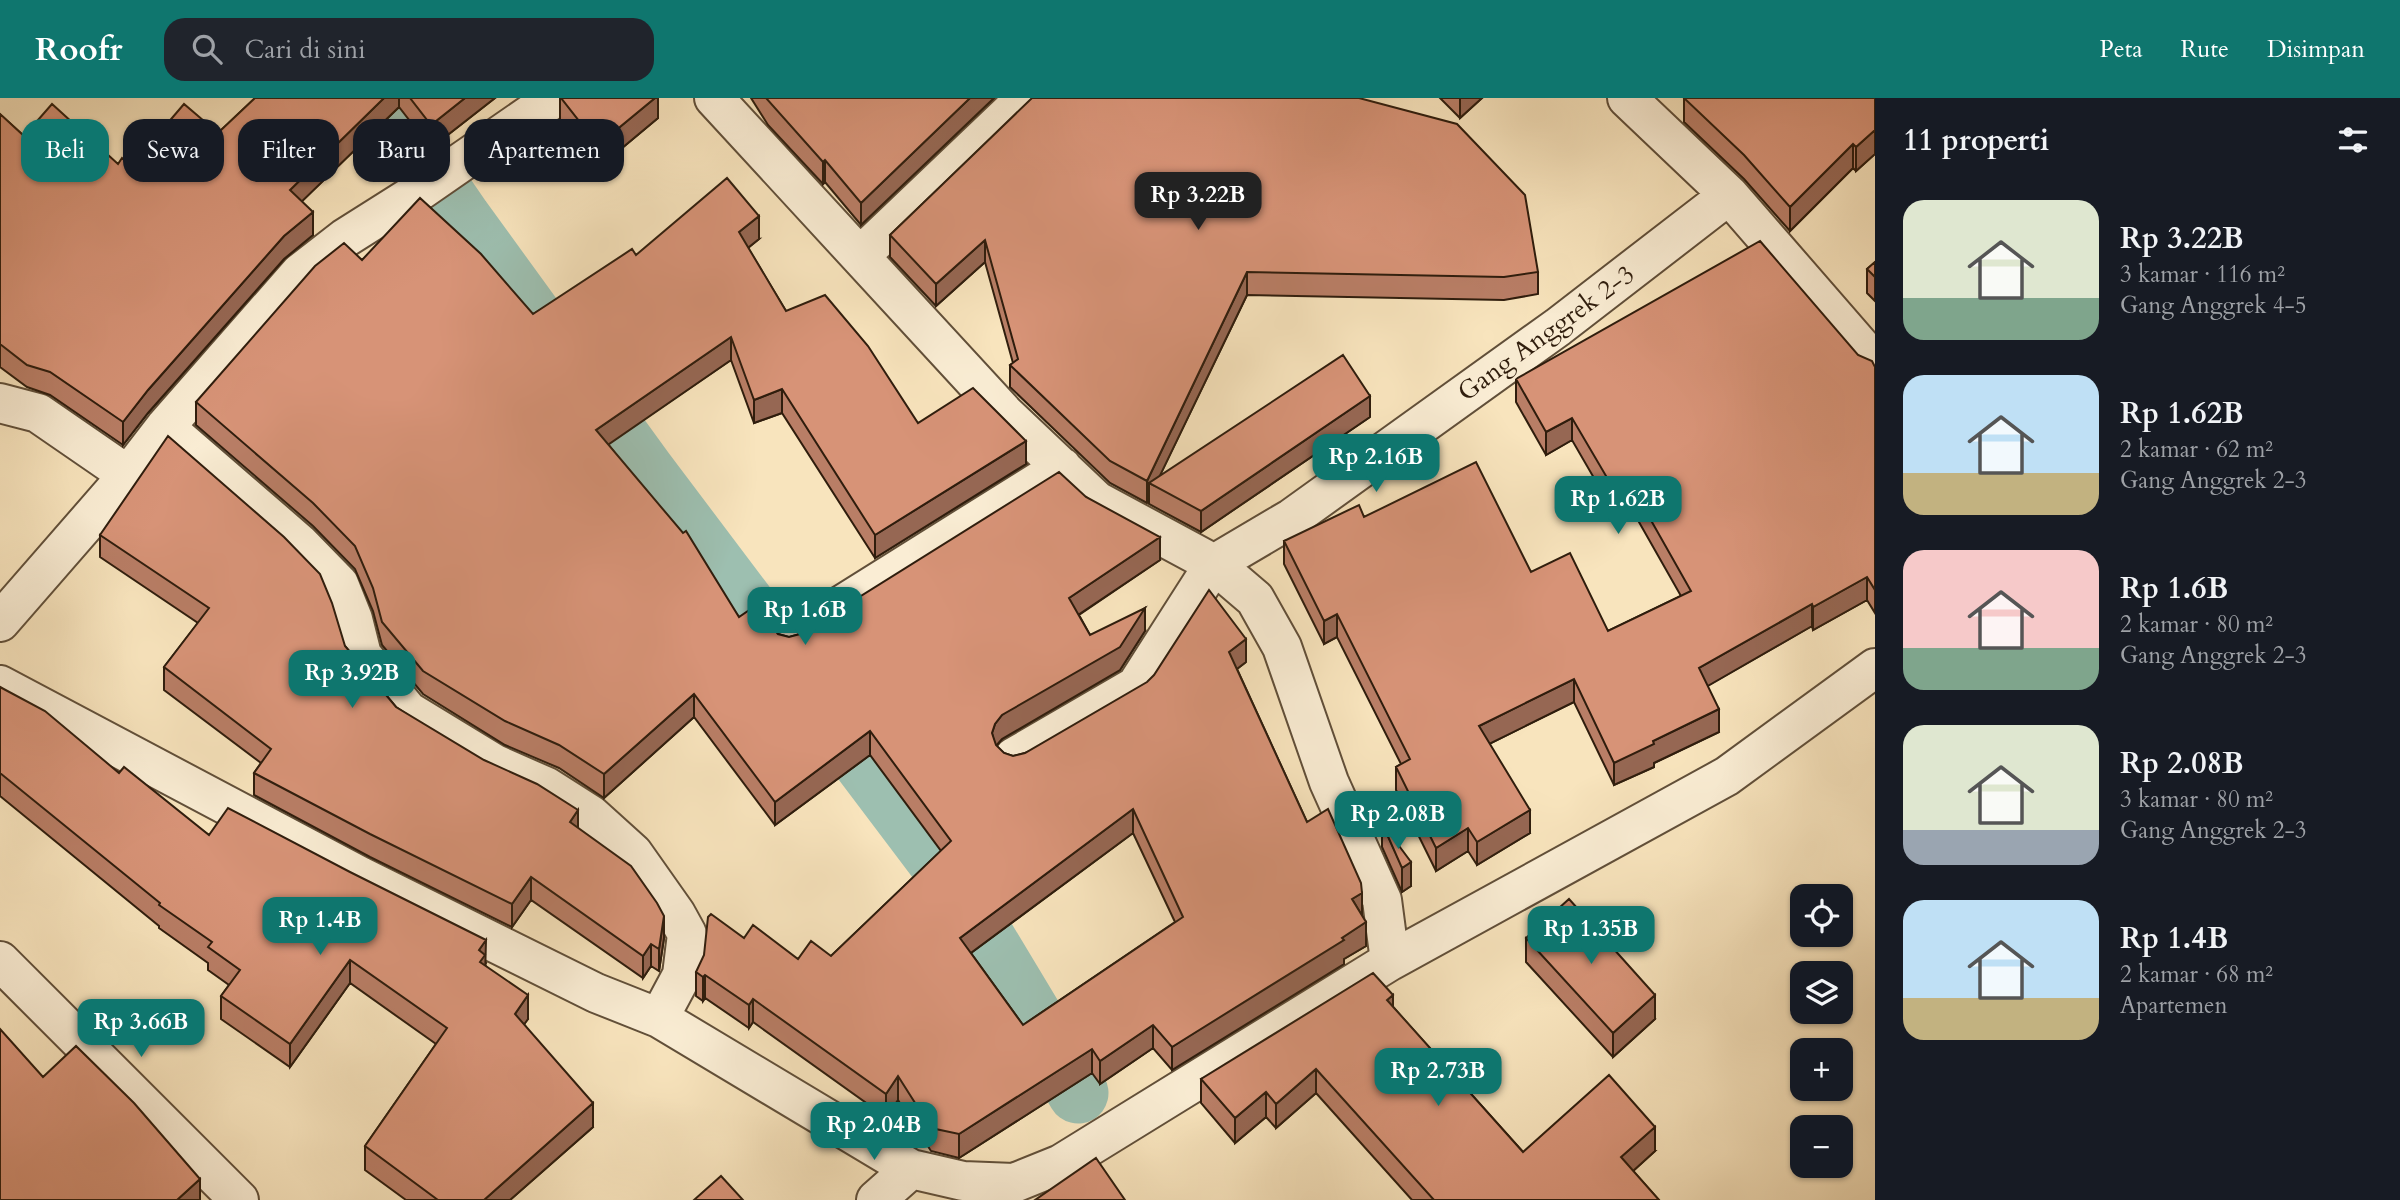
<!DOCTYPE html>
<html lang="id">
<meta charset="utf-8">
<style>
:root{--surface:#171b24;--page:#20242c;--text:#f1f3f6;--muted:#9ea1a6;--accent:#0f766e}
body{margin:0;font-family:Cardo,serif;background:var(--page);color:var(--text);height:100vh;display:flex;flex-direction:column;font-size:26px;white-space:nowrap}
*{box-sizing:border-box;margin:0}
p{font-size:23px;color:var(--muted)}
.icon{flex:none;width:38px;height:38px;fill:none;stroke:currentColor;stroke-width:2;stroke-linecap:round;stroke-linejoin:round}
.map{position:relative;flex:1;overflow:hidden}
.details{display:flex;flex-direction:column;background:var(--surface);width:525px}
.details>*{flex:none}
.guide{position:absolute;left:21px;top:21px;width:665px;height:63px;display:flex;gap:14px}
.buttons{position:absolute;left:1790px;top:786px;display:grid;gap:14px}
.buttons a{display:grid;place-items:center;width:63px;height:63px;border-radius:14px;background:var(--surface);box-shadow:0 2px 5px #0004;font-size:35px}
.price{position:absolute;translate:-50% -60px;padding:0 16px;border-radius:14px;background:var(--accent);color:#fff;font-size:23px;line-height:46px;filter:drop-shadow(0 2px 4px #0008)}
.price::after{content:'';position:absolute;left:50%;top:42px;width:21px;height:16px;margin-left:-10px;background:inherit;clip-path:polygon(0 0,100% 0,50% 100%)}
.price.selected{background:#222;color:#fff}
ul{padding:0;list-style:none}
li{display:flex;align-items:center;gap:21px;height:175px;padding:0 28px}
li span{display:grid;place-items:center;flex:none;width:196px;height:140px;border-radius:21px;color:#555}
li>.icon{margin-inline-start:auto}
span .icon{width:84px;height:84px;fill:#fffc;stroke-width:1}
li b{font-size:30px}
h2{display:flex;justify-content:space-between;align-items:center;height:84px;padding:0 28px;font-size:30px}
.chip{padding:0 24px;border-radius:21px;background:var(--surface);box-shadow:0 2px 5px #0004;font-size:24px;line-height:63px}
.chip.selected{background:var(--accent);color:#fff}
header{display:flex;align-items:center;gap:42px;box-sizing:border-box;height:98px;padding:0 35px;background:var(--accent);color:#fff}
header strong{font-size:33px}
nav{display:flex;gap:38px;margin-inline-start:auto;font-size:24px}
.search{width:490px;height:63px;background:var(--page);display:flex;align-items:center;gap:18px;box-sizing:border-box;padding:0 24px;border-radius:21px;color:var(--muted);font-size:26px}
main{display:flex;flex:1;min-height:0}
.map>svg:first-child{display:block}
</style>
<header>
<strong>Roofr</strong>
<div class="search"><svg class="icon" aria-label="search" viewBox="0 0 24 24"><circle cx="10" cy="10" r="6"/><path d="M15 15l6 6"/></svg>Cari di sini</div>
<nav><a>Peta</a><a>Rute</a><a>Disimpan</a></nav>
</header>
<main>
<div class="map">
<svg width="1875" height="1102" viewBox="0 0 1875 1102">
<rect width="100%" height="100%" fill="#f8e4bd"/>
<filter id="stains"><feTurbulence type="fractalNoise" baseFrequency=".00286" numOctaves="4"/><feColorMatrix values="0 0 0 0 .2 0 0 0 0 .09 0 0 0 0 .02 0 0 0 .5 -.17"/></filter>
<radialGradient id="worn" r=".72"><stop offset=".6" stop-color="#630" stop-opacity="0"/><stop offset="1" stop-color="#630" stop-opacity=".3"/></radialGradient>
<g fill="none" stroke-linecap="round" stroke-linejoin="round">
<path stroke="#9dbfb0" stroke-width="61" d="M378,0L461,121L644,373L939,764L1078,995"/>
<g stroke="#614f39" stroke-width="42">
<path id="minor" d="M714,0L1005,316L1097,403L1214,466L1255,501L1282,549L1329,684L1382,802L1390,863
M1627,0L1729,97L1875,265
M860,158L1015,10L1021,0
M0,305L38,315L128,377
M165,329L299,445L339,486L353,521L362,557L408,613L495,666L547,689L591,717L633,755L676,816L687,836L682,877L659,920
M0,524L128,377L165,329L300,175L345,140L421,92L554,0
M789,540L1062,369
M0,587L360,778L596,895L659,920L911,1071L963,1083L1014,1085L1061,1066L1390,863L1727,678L1875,570
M1014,659L1136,588L1214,466L1292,420L1558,229L1729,97
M0,863L239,1102
M876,1102L911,1071"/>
</g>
<use href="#minor" stroke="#faedd4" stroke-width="38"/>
</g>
<path fill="#b97e66" stroke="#2f1d0d" stroke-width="2" fill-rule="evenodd" d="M255,0H495L431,50L399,9L302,103L313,137L284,161L148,315L123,347L50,297L27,289L0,269V16L24,38L118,66L131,68L218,35Z
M560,0H658V20L598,70L560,22Z
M751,0H994L861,127L825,84L823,86L768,27Z
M1440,0H1482L1460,20Z
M1684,0H1875V56L1856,73L1853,70L1790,133L1744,81L1684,24Z
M1030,3L1538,174V196L1504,202L1247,197L1159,379L1370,319L1201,434L1149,406V400L1147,405L1110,385L1010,289V267L1013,265L985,164L936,208L890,159V137Z
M759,141L748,150L786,213L918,325L1026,366L875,460L782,315L754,325L731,262L608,346L739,519L778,536L789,539L800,536L1086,399L1160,462L1079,517L1090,537L1145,533L1120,572L1002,641L996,648L1004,655L1013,658L1025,655L1246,564L1237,571L1307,724L1362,818L1366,848L1344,861V866L1172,972L1153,950L1100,986L1092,975L959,1060L931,1053L898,1002L886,1019L753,924L749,930L705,900L703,903L696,898V874L744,840L798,861L831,858L941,753L870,657L775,727L694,619L604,700L559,670L505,647L423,596L382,547L373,513L355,471L313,428L196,327V304L362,162L533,216L636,157ZM1133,735L1175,824L1023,927L971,855Z
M1875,164V203L1867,195V171Z
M1858,257L1875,269V515L1867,502L1813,532L1812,528L1707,588L1719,634L1654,665V669L1614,687L1574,604L1489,646L1530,735L1477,767L1468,753L1436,773L1396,692V669L1401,666L1337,539L1324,546L1284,466V443L1364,419L1531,474L1608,533L1681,498L1631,410L1616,418L1572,342L1546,357L1516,304V281Z
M100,437L345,548L396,609L578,730L664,840L659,873L651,868L643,880L531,802L512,829L370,759L254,697V675L261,665L164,592V569L198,525L100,459Z
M0,589L119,675L209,737L486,865L485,867L528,921L524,926L593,1029L510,1102H406L365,1072V1048L436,946L350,885L290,969L221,921V898L229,887L208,872V865L159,830V828L0,698Z
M1382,725L1411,788L1402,794L1382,749Z
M1526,840L1655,921L1613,959L1526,864Z
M1393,909L1523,1054L1655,1053L1633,1073L1659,1102H1412L1316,995L1276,1030L1266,1019L1235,1045L1201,1005V981Z"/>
<path fill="#966753" stroke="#2f1d0d" stroke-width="2" d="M384,0H399V9L290,115V92Z
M465,0H495L431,50V27Z
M655,0H658V20L598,70V47Z
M970,0H994L861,127V105Z
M1460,0H1482L1460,20Z
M1875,32V56L1856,73V49Z
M1853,46V70L1790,133V109Z
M825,62V84L823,86V64Z
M313,114V137L284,161L148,315L123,347V324L148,292L284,138Z
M759,118V141L739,157V134Z
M985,142V164L936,208V186Z
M1247,174V197L1155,388L1149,385V400L1147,405V383Z
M731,239V262L596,355V332Z
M782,291V315L754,325V302Z
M1370,298V319L1201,434V413Z
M1572,320V342L1546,357V334Z
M1026,343V366L875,460V437Z
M1631,387V410L1616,418V395Z
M1160,439V462L1069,523V500Z
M1867,479V502L1813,532V509Z
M1812,506V528L1699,593V570Z
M1145,510V533L1120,572L1002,641L995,649L992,635L995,626L1002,617Z
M1337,516V539L1324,546V523Z
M1246,541V564L1229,577V554Z
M1574,581V604L1479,651V628Z
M694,596V619L604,700V676Z
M1719,611V634L1654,665V669L1614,687V665L1653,643Z
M870,633V657L775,727V704Z
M1133,711V735L960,863V840Z
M578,712V735L570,724Z
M1530,712V735L1477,767V744Z
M1468,730V753L1436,773V750Z
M1411,764V788L1402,794V770Z
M531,779V802L512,829V806Z
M1362,795V818L1352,801Z
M664,818V840L659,873V851Z
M1366,824V848L1344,861V866L1172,972V949Z
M486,842L485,880L480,887L479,852Z
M651,846V868L643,880V858Z
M350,862V885L290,969V946Z
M705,877V900L703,903V879Z
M528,897V921L515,939V916Z
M1393,897V922L1387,902Z
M1655,897V921L1613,959V935Z
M753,901V924L749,930V907Z
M1153,927V950L1100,986V963Z
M1092,951V975L959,1060V1036Z
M1316,971V995L1276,1030V1006Z
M898,978V1002L886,1019V996Z
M1266,994V1019L1235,1045V1020Z
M593,1005V1029L510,1102H484Z
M1655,1029V1053L1621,1084V1059Z
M200,1081V1102H177Z"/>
<path fill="#d79377" stroke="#2f1d0d" stroke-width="2" fill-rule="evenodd" d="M255,0H384L290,92L313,114L284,138L148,292L123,324L50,274L27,267L0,246V16L24,38L52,6L118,66L122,60L131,68L184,6L218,35Z
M410,0H465L431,27Z
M561,0H655L598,47Z
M766,0H970L861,105L825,62L823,64Z
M1032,0H1359L1457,26L1525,97L1538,174L1504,179L1247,174L1147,383L1110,363L1010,267L1018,261L985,142L936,186L890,137Z
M1684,0H1875V32L1856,49L1853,46L1790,109L1744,57Z
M727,80L759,118L739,134L786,213L825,197L868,248L918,325L973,290L1026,343L875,437L782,291L754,302L731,239L596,332L683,435L686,433L739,519L755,508L778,536L789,539L800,536L1059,374L1086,399L1160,439L1069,500L1090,537L1145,510L1120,549L1002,617L995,626L992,635L996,647L1004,655L1013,658L1025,655L1147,584L1154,577L1209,492L1246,541L1229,554L1307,724L1328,711L1361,785L1362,795L1352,801L1366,824L1342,840L1344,842L1172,949L1153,927L1100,963L1092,951L959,1036L931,1030L898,978L886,996L753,901L749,907L705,877L703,879L696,874L704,857L708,819L711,816L744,840L753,827L798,861L811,843L831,858L951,743L870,633L775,704L694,596L604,676L559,647L505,623L423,573L382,524L373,490L355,448L313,405L196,304L315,168L344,145L362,162L420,100L481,156L533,216L632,151L636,157ZM1133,711L1183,819L1023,927L960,840Z
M1760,143L1858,257L1872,263L1875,269V492L1867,479L1813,509L1812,506L1699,570L1719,611L1653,643L1654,646L1614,665L1574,581L1479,628L1530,712L1477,744L1468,730L1436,750L1396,669L1410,661L1337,516L1324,523L1284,443L1359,407L1364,419L1476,364L1531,474L1570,455L1608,533L1691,493L1631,387L1616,395L1572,320L1546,334L1516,281Z
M1875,164V179L1867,171Z
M1343,257L1370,298L1201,413L1149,385Z
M168,338L284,439L320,476L332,505L345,548L396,609L484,662L537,686L578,712L570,724L631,768L657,805L664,818L659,851L651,846L643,858L531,779L512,806L370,736L254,675L271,651L164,569L209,510L100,437Z
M0,589L45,613L119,675L124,669L209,737L228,710L350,774L486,842L479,852L485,857L480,864L528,897L515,916L593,1005L484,1102H438L365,1048L447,930L350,862L290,946L221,898L240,872L208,849L212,844L159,807L160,805L0,675Z
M1382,725L1411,764L1402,770Z
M1569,801L1655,897L1613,935L1526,840Z
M1373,875L1393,897L1387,902L1523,1054L1609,977L1655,1029L1621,1059L1659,1102H1434L1316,971L1276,1006L1266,994L1235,1020L1201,981Z
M0,931L43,979L76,948L134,1005L200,1081L177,1102H0Z
M1096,1060L1125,1102H1035Z
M721,1078L743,1102H694Z"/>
<g text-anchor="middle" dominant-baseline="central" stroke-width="5" stroke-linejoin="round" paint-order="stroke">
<g font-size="26" fill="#2f1d0d" stroke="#faedd4">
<text transform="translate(1546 235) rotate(-36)">Gang Anggrek 2-3</text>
</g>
</g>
<rect width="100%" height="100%" filter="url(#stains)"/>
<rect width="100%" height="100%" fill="url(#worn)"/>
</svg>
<div class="buttons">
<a><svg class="icon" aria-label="locate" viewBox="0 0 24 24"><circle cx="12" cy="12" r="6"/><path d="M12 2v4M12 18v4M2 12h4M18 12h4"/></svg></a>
<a><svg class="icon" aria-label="layers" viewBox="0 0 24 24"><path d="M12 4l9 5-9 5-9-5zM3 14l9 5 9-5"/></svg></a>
<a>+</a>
<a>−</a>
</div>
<b class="price selected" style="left:1198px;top:134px">Rp 3.22B</b>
<b class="price" style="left:1376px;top:396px">Rp 2.16B</b>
<b class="price" style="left:1618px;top:438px">Rp 1.62B</b>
<b class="price" style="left:805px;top:549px">Rp 1.6B</b>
<b class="price" style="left:352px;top:612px">Rp 3.92B</b>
<b class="price" style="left:1398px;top:753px">Rp 2.08B</b>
<b class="price" style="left:320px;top:859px">Rp 1.4B</b>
<b class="price" style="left:1591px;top:868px">Rp 1.35B</b>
<b class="price" style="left:141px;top:961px">Rp 3.66B</b>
<b class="price" style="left:1438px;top:1010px">Rp 2.73B</b>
<b class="price" style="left:874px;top:1064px">Rp 2.04B</b>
<div class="guide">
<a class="chip selected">Beli</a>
<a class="chip">Sewa</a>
<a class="chip">Filter</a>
<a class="chip">Baru</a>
<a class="chip">Apartemen</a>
</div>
</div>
<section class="details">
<h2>11 properti<svg class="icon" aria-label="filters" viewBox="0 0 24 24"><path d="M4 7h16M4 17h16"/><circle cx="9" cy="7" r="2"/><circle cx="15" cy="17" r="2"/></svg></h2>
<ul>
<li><span style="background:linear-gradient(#dfe7d0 70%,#7fa58c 0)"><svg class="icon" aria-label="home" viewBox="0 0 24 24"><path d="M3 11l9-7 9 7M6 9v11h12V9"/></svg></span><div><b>Rp 3.22B</b><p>3 kamar · 116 m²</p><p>Gang Anggrek 4-5</p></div></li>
<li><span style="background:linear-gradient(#bfe0f5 70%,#c2b280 0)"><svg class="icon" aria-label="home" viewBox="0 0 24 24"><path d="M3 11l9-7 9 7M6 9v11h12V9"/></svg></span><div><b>Rp 1.62B</b><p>2 kamar · 62 m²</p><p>Gang Anggrek 2-3</p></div></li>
<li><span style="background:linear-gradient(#f6c9c9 70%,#7fa58c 0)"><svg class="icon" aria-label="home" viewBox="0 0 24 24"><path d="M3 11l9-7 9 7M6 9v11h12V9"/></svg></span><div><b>Rp 1.6B</b><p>2 kamar · 80 m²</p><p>Gang Anggrek 2-3</p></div></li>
<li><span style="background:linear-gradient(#dfe7d0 75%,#9aa5b1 0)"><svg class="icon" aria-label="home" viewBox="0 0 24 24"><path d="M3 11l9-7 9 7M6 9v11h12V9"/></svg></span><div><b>Rp 2.08B</b><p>3 kamar · 80 m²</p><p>Gang Anggrek 2-3</p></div></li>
<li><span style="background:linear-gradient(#bfe0f5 70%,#c2b280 0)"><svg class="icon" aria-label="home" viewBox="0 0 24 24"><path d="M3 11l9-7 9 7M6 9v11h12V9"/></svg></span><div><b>Rp 1.4B</b><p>2 kamar · 68 m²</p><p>Apartemen</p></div></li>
</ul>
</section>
</main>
